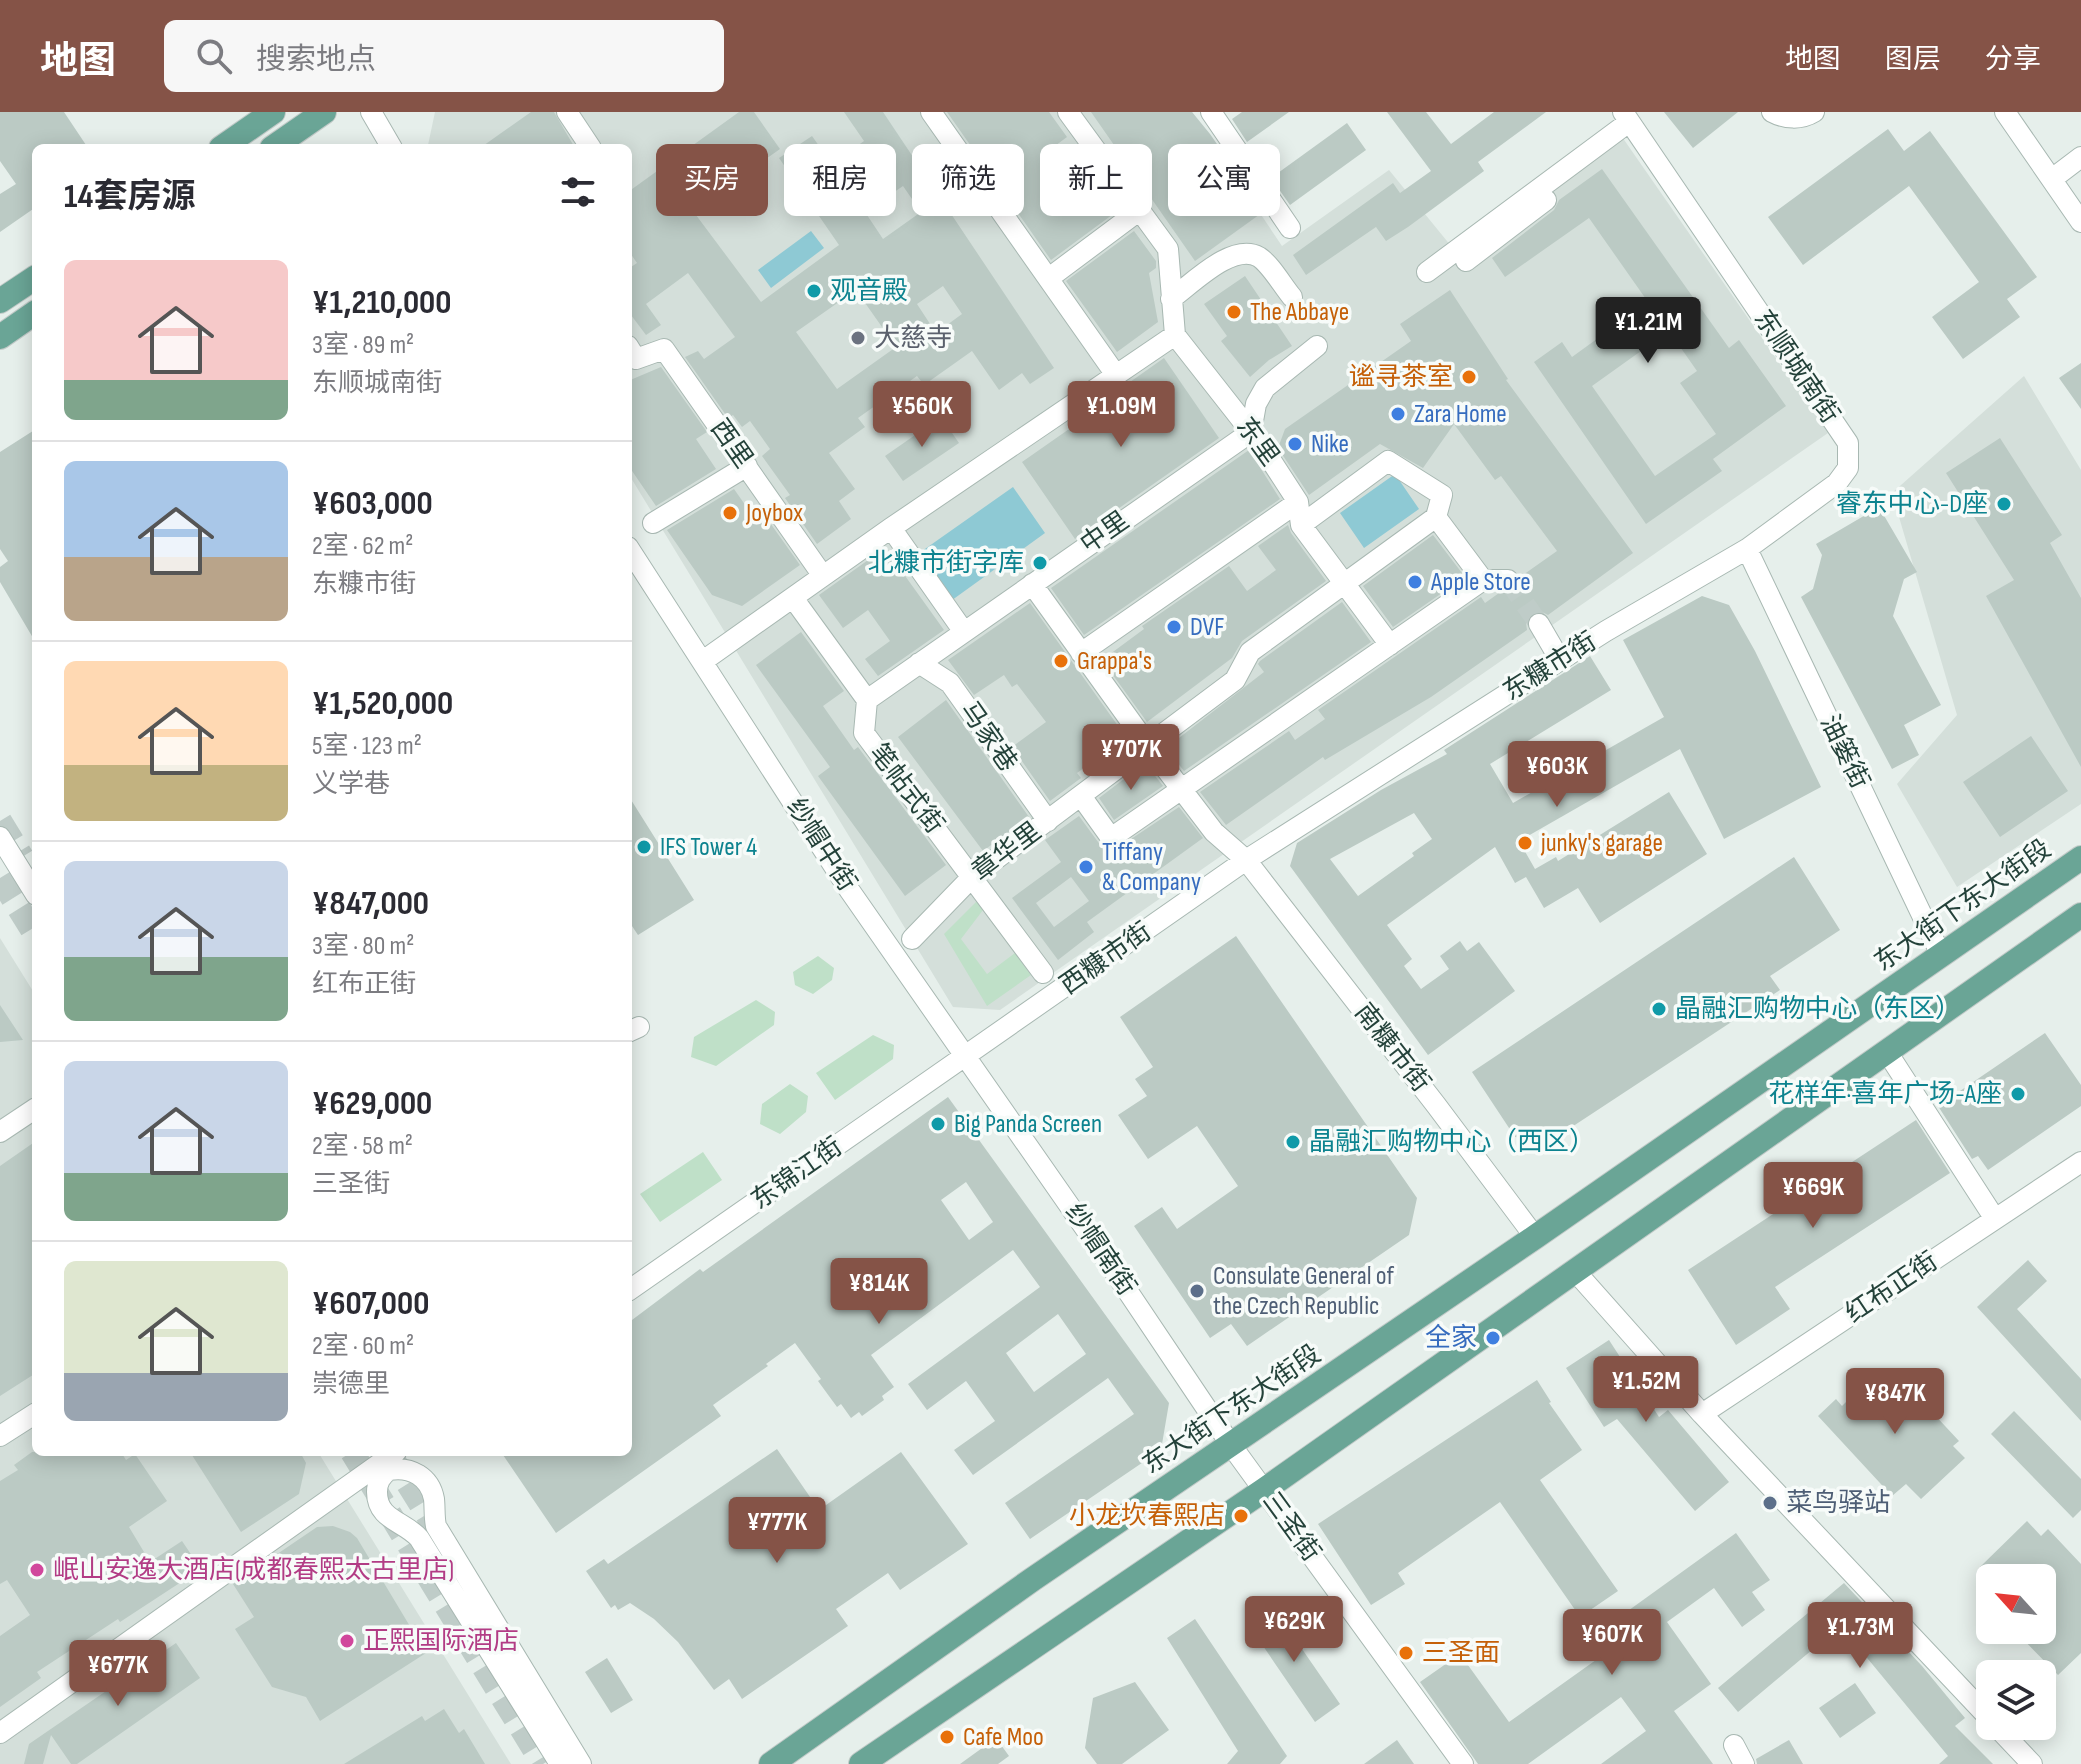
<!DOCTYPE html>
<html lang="zh">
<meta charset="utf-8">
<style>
:root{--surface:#fff;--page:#f7f7f7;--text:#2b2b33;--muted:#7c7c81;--line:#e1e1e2;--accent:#855347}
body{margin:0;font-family:"Sofia Sans Condensed","Noto Sans SC",sans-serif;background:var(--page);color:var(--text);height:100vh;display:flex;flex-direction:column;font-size:30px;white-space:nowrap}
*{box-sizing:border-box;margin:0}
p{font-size:26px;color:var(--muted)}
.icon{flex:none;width:44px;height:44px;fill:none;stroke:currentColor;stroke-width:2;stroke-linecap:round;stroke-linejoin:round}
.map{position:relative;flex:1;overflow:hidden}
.side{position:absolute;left:32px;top:32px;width:600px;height:1312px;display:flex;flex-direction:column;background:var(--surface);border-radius:12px;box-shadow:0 4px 20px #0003}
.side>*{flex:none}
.banner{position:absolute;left:656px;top:32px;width:760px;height:72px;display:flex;gap:16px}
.needle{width:52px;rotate:297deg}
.fabs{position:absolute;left:1976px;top:1452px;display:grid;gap:16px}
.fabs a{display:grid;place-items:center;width:80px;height:80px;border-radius:12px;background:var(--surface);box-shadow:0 4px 20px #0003;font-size:40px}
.price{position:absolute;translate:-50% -68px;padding:0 18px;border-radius:8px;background:var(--accent);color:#fff;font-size:26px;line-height:52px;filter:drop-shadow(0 2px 4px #0008)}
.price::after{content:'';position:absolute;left:50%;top:48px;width:24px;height:18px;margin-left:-12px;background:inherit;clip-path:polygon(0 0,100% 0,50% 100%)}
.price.active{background:#222;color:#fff}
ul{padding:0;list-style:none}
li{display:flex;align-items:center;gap:24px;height:200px;padding:0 32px}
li+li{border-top:2px solid var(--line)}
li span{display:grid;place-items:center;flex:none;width:224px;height:160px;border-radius:12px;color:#555}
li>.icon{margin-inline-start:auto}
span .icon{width:96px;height:96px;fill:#fffc;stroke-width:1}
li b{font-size:34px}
h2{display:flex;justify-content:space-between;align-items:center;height:96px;padding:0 32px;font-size:34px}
.pill{padding:0 28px;border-radius:12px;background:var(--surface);box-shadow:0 4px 20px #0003;font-size:28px;line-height:72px}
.pill.active{background:var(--accent);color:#fff}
header{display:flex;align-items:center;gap:48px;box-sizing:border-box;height:112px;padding:0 40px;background:var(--accent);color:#fff}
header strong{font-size:38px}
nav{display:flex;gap:44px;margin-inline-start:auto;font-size:28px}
.search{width:560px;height:72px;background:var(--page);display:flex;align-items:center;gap:20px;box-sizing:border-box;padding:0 28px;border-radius:12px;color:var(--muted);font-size:30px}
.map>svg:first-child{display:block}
</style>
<header>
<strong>地图</strong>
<div class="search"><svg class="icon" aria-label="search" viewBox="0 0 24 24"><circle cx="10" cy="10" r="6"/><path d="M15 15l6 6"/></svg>搜索地点</div>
<nav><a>地图</a><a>图层</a><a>分享</a></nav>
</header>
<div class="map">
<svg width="2081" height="1652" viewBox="0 0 2081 1652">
<rect width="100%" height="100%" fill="#e6efeb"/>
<path fill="#d4dfda" d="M435,0H1192L1282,134L1389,58L1460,145L1620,22L1828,321L1000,898L953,895L628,361V36H430L428,33Z
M2024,264L2081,358V692L1957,775L1897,672L1957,603L1892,381Z
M0,826L36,884V1340H318L511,1652H0Z"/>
<path fill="#bfe0c8" d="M977,789L983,798L961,827L987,862L1015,841L1031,863L987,894L944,822Z
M818,844L834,856L832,868L813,882L795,873L793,860Z
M756,888L775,900L774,913L716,954L691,945L694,925Z
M873,923L894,933L893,947L835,988L816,961Z
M790,972L808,984L806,1000L780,1022L760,1012L762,992Z
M703,1040L722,1068L660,1110L640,1082Z"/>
<path fill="#8ec9d4" d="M811,119L824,136L771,176L758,158Z
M1395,362L1419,397L1364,436L1340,401Z
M1013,375L1045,421L948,491L915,444Z"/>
<path fill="#bbcac4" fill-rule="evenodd" d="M0,0H64L88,36H36V95L0,120V82L16,72L0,49Z
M531,0H554L575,36H480Z
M739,0H754L780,37L693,99L761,190L839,133L779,46L812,24L832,52L864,29L844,0H883L1054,256L1030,272L1022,261L999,278L972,239L924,273L917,264L858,306L865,315L829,341L855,377L839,389L851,407L817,432L785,386L790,383L762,344L770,337L750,309L742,315L733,303L728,306L685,245L698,239L704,247L735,225L688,161L646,192L661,213L646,223L628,199V157L637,151L628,138V80ZM903,74L921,100L883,127L865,100ZM943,174L962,202L936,221L917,192ZM856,178L896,235L837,277L796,220Z
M947,0H1049L1067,25L1040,45L1065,81L1093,61L1120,97L1051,148Z
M1091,0H1192L1210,22L1226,45L1224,46L1263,100L1195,149Z
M1242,0H1289L1247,30L1232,7Z
M1387,0H1426L1451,32L1494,0H1546L1478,50L1484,59L1408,115L1386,129L1376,115L1306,163L1293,143L1393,71L1400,81L1431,59Z
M1664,0H1738L1693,36Z
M1347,11L1366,38L1290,93L1271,66Z
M1888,17L1904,39L1930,19L2037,165L2007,187L2020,205L1963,247L1932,205L1979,170L1909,74L1803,153L1768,105Z
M1602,57L1729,236L1739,228L1786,294L1713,347L1722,359L1646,412L1534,250L1562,230L1572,245L1648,190L1589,106L1505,165L1492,146L1554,98L1559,88ZM1669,219L1697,259L1680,271L1716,322L1655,364L1592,274Z
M1134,119L1156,149V156L1149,161L1158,210L1117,240L1066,169Z
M1245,164L1292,234L1269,248L1250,265L1221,229L1227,224L1204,192Z
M1450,178L1508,267L1506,268L1633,441L1548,503L1540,499L1532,501L1526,511L1527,518L1431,585L1325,648L1323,645L1226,713L1200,680L1289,619L1295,628L1325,607L1318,598L1481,485L1485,491L1499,481L1515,479L1520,474V465L1557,439L1501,364L1495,368L1454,312L1423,356L1380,332L1309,383L1278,336L1285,317L1411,229L1400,212Z
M1164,246L1219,326L1075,427L1022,350L1132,273L1130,270Z
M2081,251V297L2059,266Z
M661,255L707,320L696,327L716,357L656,394L628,353V269Z
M941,305L959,331L903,369L885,344Z
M36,317V531L0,470V455L8,449L0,437V340Z
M2000,326L2062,423L2050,431L2081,486V655L1986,484L2014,468L1946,361Z
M1249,338L1280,387L1084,523L1051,476Z
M734,377L755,407L763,401L800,453L742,494L712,483L667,418Z
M1879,395L1917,460L1904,467L1893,504L1941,593L1904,613L1919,643L1892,657L1801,485L1813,477L1822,443L1816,432Z
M1288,413L1291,421L1326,469L1242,529L1232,546L1147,610L1102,548L1144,517L1142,514L1229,454L1247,479L1276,458L1258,434Z
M1433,423L1465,465L1393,515L1363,474Z
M885,436L944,518L878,564L865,547L890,529L868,498L843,516L819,483Z
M1702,484L1729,493L1755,539L1821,675L1724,727L1680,637L1519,729L1535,757L1556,745L1558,749L1669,680L1707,742L1600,811L1578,776L1544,796L1526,765L1515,771L1495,735L1387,813L1412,847L1404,854L1421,877L1449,857L1440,844L1460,829L1467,839L1479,830L1515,879L1428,943L1290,754L1297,731L1381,678L1447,642L1444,638L1590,544L1611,578L1490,652L1513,691L1664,605L1623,528ZM1414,701L1432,727L1412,741L1414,744L1358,784L1330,747Z
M1342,490L1371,530L1184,659L1166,636L1264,560L1258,552L1260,549Z
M1030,491L1126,625L1077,661L1081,666L1050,689L1012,635L1046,610L1017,572L1012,575L1004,563L974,583L948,548Z
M801,520L844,579L823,594L854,638L858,635L946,753L905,784L818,664L830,655L756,553Z
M946,588L1029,705L983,739L898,625Z
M2031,624L2068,679L2000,725L1963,670Z
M1145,651L1163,674L1114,708L1099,686Z
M628,683L694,788L638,823L628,808Z
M1179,695L1203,726L1087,810L1094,820L1058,848L1012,786L1061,750L1045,728L1079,704L1101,734L1113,739ZM1071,765L1089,789L1054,815L1036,791Z
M1794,745L1840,818L1770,864L1780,878L1549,1030L1515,1025L1472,960Z
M1236,824L1417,1086L1409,1123L1247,1234L1231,1212L1210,1226L1134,1114L1162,1095L1177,1117L1238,1074L1197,1014L1148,1047L1118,1003L1147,984L1135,967L1153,955L1120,905Z
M0,893L23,928L0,930Z
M2045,921L2081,973V994L1988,1058L1978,1044L1972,1047L1938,994Z
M948,985L1169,1291L1161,1338L1030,1427L1005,1391L1134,1302L1108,1266L973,1363L954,1338L995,1309L966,1269L927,1298L908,1272L1040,1175L1013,1138L871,1243L894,1275L882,1284L884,1288L862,1304L859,1300L851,1306L841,1292L837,1295L818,1269L821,1267L795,1231L766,1252L768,1254L713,1293L721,1304L556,1421L501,1340H628V1211L700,1157L703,1160ZM966,1070L993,1110L969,1128L941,1088ZM1058,1202L1086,1242L1034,1280L1006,1241Z
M1916,1008L1950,1061L1775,1175L1790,1197L1736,1233L1688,1158Z
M36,1029V1261L0,1284V1054Z
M2028,1148L2047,1169L2017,1197L2081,1267V1309L1977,1195Z
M1609,1228L1659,1305L1668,1298L1729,1370L1695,1399L1617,1307L1604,1315L1566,1256Z
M1892,1257L1959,1329L1953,1334L1965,1346L1921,1387L1906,1372L1892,1384L1818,1304L1836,1287L1842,1294L1859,1277L1865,1282Z
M1537,1268L1551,1290L1549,1291L1582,1338L1540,1368L1618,1479L1580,1505L1500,1390L1398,1461L1405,1472L1371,1493L1318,1412Z
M2014,1299L2081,1367V1398L2073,1406L1991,1322Z
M777,1337L819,1398L901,1340L968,1432L900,1478L888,1461L836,1497L848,1514L742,1587L729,1567L714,1578L678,1530L654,1507L630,1491L618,1498L615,1493L611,1496L586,1459L604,1447L608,1452Z
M32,1340H121L126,1348L135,1342L167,1389L129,1415L150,1450L182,1429L201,1457L120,1510L118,1507L37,1560L41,1566L0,1595V1524L30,1503L7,1468L0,1472V1369L18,1358L14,1353Z
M190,1340H300L306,1351L299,1382L241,1420Z
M2027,1409L2041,1424L2048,1417L2081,1452V1541L2058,1563L2014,1518H2042V1466H1991L1980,1455Z
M333,1414L350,1420L357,1426L426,1541L320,1609L306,1585L272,1575L235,1517L254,1505L233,1472L317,1415Z
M1736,1421L1770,1468L1752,1480L1765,1498L1742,1515L1714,1476L1667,1510L1711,1572L1674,1599L1713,1652H1601L1646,1619L1621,1585L1528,1652H1478L1420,1570L1460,1542L1509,1610L1638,1518L1625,1501Z
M1844,1471L1922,1554L1965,1606L1955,1614L1993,1652H1939L1948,1644L1835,1507L1820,1519L1825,1527L1738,1600L1718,1576Z
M1273,1495L1340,1592L1315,1610L1248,1512Z
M1195,1507L1287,1644L1280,1652H1227L1238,1639L1167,1526Z
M176,1531L200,1566L77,1652H71L51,1623L43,1652H24L29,1632Z
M607,1546L633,1588L611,1601L585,1560Z
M1135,1570L1169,1618L1122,1652H1097L1085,1636L1093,1586Z
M1855,1571L1876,1601L1840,1626L1819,1596Z
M444,1597L459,1621L464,1617L485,1652H344L422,1604L425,1609Z
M996,1626L1009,1644L998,1652H960Z
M1397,1628L1414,1652H1364Z
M1789,1628L1803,1652H1757L1756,1647Z"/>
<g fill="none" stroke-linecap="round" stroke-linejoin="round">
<path stroke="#bfccc8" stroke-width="20" stroke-dasharray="20 10" stroke-linecap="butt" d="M1508,468L1539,512"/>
<path stroke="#bfccc8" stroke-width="24" stroke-dasharray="24 12" stroke-linecap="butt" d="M0,709L22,745
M0,766L36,824
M352,1340L543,1652
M389,1341L441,1425"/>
<g stroke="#a8b8b2" stroke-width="22">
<path id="minor" d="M371,0L392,36
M567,0L591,36
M931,0L1116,263
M1068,0L1168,137L1175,223L1259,330L1298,390L1301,413L1390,533
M1211,0L1290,116
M1772,0C1785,7 1801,8 1814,0
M2005,0L2081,110
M2052,67L2081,45
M1466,149L1546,88
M1427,160L1629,10
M1049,166L1140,98
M1171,187C1192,172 1232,130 1259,145C1271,153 1282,173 1292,185
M628,234L636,247L664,237L823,464
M653,411L747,354
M1301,413L1388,349L1442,383L1436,405
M891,416L964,520
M628,435L850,779L1094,1129L1231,1333L1463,1652
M1747,437L1941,843
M1483,468H1508
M1032,472L1147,632L1214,720L1246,748L1436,993L1535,1125
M793,486L867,588L864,621L1043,861
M1539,512L1560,548
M1081,541L1298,390
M703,549L891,416L1175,223
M919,551L950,571L1048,709
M867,588L1251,320L1256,292L1265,276L1317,234
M0,725L36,783
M912,827L972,765L1235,568L1250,540L1436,405L1483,468L1111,726L1081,684
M628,920L639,915
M1887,940L1995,1107
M0,1020L36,996
M1575,1159L1702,1302L1990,1607
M628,1179L1246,748L1606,519L1747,437L1837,371L1848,356V331L1623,0
M1702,1302L2081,1050
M0,1324L36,1301
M1996,1614L2032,1652
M0,1621L396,1340
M1734,1633L1744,1652
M560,1652L419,1426C404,1409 377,1408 377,1380C377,1370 381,1364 389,1358C411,1354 430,1365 434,1387C435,1396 434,1405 436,1414L581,1652"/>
</g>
<g stroke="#c2cac8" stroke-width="26">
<path id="major" d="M221,36L273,0
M272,36L324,0
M0,189L36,165
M0,225L36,200
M771,1652L1033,1467L1535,1125L2081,746
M861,1652L1264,1378L2081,803"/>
</g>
<use href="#minor" stroke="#fff" stroke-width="20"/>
<use href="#major" stroke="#6aa596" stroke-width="24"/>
</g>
<g fill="#0f9aa8" stroke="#f7fbf9" stroke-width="3">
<circle cx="814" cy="179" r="8"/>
<circle cx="2004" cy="392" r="8"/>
<circle cx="1040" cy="451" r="8"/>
<circle cx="644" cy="735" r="8"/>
<circle cx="1659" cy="897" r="8"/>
<circle cx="2018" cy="982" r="8"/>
<circle cx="938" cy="1012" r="8"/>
<circle cx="1293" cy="1030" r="8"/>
</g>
<g fill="#e8710a" stroke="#f7fbf9" stroke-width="3">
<circle cx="1234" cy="200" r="8"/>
<circle cx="1469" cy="265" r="8"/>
<circle cx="730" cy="401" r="8"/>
<circle cx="1061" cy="549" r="8"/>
<circle cx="1525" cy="731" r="8"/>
<circle cx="1241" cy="1404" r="8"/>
<circle cx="1406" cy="1541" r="8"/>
<circle cx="947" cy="1625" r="8"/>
</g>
<circle fill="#6b7280" stroke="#f7fbf9" stroke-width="3" cx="858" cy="226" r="8"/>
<g fill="#3f7fe0" stroke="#f7fbf9" stroke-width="3">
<circle cx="1398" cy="302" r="8"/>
<circle cx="1295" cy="332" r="8"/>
<circle cx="1415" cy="470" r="8"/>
<circle cx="1174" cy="515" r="8"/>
<circle cx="1086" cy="755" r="8"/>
<circle cx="1493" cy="1226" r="8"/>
</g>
<g fill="#5c6f8a" stroke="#f7fbf9" stroke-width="3">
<circle cx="1197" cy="1179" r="8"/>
<circle cx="1770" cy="1391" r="8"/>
</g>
<g fill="#d1479c" stroke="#f7fbf9" stroke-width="3">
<circle cx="37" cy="1458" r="8"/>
<circle cx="347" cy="1529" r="8"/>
</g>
<g text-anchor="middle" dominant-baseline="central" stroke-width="7" stroke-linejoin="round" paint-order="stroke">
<g font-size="26" fill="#0d838f" stroke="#f7fbf9" text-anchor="start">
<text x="830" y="179">观音殿</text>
<text x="1988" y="392" text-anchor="end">睿东中心-D座</text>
<text x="1024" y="451" text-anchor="end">北糠市街字库</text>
<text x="660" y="735">IFS Tower 4</text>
<text x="1675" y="897">晶融汇购物中心（东区）</text>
<text x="2002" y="982" text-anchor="end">花样年·喜年广场-A座</text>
<text x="954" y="1012">Big Panda Screen</text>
<text x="1309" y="1030">晶融汇购物中心（西区）</text>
</g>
<g font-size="26" fill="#c56008" stroke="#f7fbf9" text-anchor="start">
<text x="1250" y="200">The Abbaye</text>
<text x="1453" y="265" text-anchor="end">谧寻茶室</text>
<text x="746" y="401">Joybox</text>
<text x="1077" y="549">Grappa's</text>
<text x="1541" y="731">junky's garage</text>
<text x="1225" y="1404" text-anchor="end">小龙坎春熙店</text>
<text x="1422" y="1541">三圣面</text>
<text x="963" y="1625">Cafe Moo</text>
</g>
<g font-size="26" fill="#5b616d" stroke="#f7fbf9" text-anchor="start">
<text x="874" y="226">大慈寺</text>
</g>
<g font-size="26" fill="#24423a" stroke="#f7fbf9">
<text transform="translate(1796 255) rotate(56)">东顺城南街</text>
<text transform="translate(1257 330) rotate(54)">东里</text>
<text transform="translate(731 332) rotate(55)">西里</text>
<text transform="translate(1105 421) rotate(-35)">中里</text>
<text transform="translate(1550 555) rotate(-32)">东糠市街</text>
<text transform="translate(988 625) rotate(55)">马家巷</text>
<text transform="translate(1844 640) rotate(64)">油篓街</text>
<text transform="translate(906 677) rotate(53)">笔帖式街</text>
<text transform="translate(821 733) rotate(57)">纱帽中街</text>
<text transform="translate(1007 740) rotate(-37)">章华里</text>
<text transform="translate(1963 794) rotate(-35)">东大街下东大街段</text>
<text transform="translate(1106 847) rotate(-35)">西糠市街</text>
<text transform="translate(1392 936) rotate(52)">南糠市街</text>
<text transform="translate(797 1062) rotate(-35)">东锦江街</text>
<text transform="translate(1100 1138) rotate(56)">纱帽南街</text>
<text transform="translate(1892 1176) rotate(-34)">红布正街</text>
<text transform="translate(1232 1298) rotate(-34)">东大街下东大街段</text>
<text transform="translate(1291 1415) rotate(54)">三圣街</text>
</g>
<g font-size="26" fill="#366cbe" stroke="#f7fbf9" text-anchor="start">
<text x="1414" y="302">Zara Home</text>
<text x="1311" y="332">Nike</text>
<text x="1431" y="470">Apple Store</text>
<text x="1190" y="515">DVF</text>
<text x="1102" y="740">Tiffany<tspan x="1102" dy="30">&amp; Company</tspan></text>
<text x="1477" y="1226" text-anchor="end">全家</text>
</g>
<g font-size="26" fill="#4e5e75" stroke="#f7fbf9" text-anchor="start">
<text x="1213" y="1164">Consulate General of<tspan x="1213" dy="30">the Czech Republic</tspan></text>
<text x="1786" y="1391">菜鸟驿站</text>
</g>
<g font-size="26" fill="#b23c85" stroke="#f7fbf9" text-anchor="start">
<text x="53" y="1458">岷山安逸大酒店(成都春熙太古里店)</text>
<text x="363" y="1529">正熙国际酒店</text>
</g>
</g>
</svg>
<div class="fabs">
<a><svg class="needle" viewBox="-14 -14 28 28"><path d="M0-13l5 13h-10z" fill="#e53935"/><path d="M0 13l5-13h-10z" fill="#7c7c81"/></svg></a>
<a><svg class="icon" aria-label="layers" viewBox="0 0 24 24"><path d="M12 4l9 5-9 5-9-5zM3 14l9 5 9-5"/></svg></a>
</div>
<b class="price active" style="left:1648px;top:253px">¥1.21M</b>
<b class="price" style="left:922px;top:337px">¥560K</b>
<b class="price" style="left:1121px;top:337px">¥1.09M</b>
<b class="price" style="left:1131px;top:680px">¥707K</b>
<b class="price" style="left:1557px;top:697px">¥603K</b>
<b class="price" style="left:1813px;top:1118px">¥669K</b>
<b class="price" style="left:879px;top:1214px">¥814K</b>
<b class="price" style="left:1646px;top:1312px">¥1.52M</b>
<b class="price" style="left:1895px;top:1324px">¥847K</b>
<b class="price" style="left:777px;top:1453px">¥777K</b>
<b class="price" style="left:1294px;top:1552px">¥629K</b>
<b class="price" style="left:1860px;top:1558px">¥1.73M</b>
<b class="price" style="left:1612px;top:1565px">¥607K</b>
<b class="price" style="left:118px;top:1596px">¥677K</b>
<div class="banner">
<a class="pill active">买房</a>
<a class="pill">租房</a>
<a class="pill">筛选</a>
<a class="pill">新上</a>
<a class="pill">公寓</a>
</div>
<section class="side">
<h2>14套房源<svg class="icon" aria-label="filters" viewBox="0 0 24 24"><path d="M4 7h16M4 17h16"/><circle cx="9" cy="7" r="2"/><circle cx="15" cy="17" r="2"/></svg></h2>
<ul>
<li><span style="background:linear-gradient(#f6c9c9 75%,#7fa58c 0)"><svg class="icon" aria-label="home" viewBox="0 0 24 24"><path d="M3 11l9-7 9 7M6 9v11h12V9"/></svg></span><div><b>¥1,210,000</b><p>3室 · 89 m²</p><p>东顺城南街</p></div></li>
<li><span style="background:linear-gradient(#a9c7e8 60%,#b9a48a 0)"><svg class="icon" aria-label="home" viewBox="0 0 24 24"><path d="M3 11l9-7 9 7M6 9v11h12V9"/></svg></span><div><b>¥603,000</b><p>2室 · 62 m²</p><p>东糠市街</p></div></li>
<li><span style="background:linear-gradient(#ffd9b3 65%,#c2b280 0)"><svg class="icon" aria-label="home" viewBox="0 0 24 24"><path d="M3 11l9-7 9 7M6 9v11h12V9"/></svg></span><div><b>¥1,520,000</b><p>5室 · 123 m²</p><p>义学巷</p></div></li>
<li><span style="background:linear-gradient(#c9d6e8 60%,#7fa58c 0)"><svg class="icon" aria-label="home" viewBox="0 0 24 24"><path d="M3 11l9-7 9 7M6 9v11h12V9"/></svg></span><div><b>¥847,000</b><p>3室 · 80 m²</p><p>红布正街</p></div></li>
<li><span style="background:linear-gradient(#c9d6e8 70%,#7fa58c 0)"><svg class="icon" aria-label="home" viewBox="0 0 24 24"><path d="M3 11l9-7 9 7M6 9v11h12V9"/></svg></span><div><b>¥629,000</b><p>2室 · 58 m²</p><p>三圣街</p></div></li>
<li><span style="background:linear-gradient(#dfe7d0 70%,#9aa5b1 0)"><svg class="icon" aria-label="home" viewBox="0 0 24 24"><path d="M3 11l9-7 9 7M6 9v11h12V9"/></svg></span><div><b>¥607,000</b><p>2室 · 60 m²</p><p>崇德里</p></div></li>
</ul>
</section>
</div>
